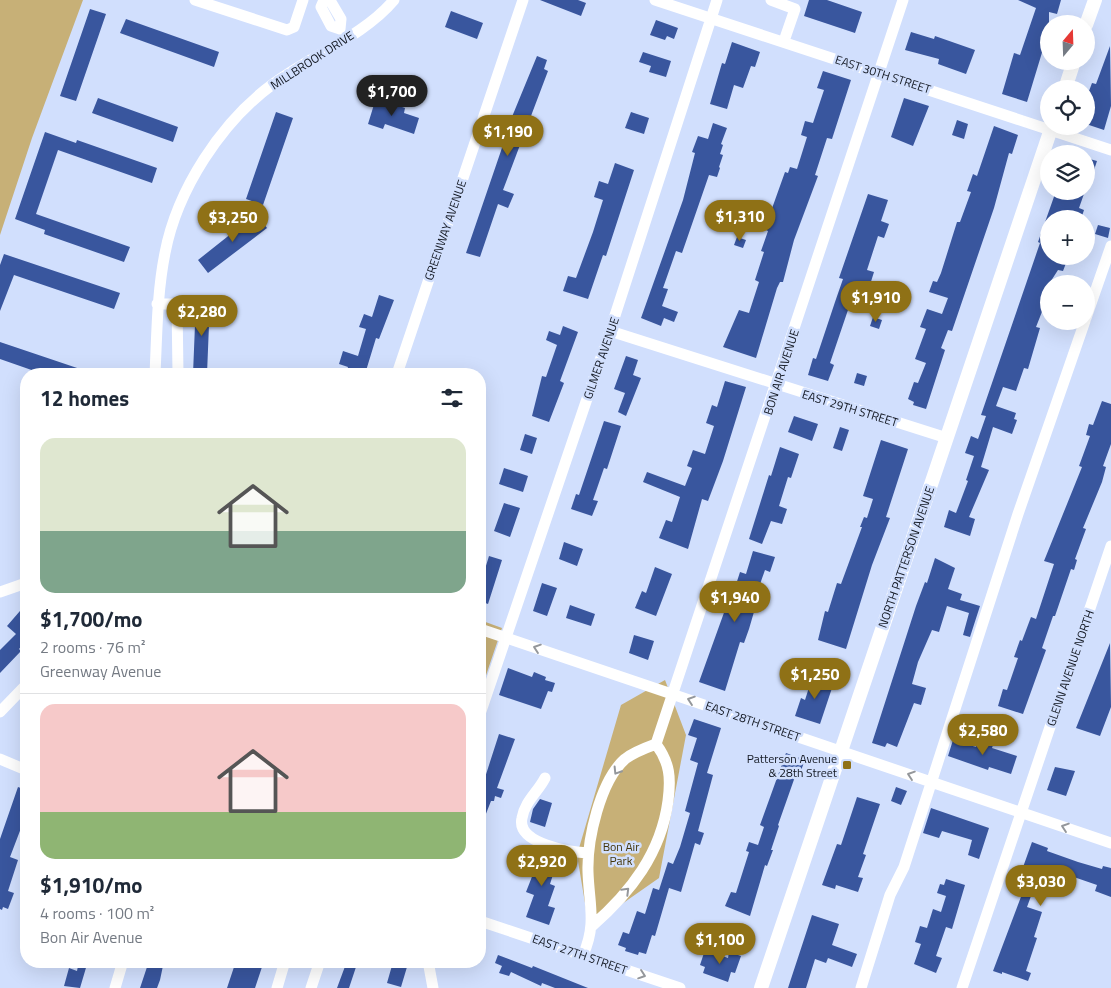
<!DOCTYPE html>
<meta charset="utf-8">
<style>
:root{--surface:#fff;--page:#f2f2f3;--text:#1f2937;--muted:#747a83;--line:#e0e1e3;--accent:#8f7116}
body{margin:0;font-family:"Titillium Web",sans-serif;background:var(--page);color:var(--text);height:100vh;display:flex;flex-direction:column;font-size:19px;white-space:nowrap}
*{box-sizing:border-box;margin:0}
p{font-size:16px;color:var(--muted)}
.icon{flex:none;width:28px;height:28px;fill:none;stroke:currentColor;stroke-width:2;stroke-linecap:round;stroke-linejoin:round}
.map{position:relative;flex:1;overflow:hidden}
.sheet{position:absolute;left:20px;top:368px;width:466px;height:600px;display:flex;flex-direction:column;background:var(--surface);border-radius:20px;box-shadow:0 5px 20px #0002}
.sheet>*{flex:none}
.needle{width:32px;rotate:19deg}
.tools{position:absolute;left:1040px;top:15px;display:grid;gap:10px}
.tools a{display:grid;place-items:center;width:55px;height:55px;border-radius:50%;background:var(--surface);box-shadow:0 5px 20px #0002;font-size:25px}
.price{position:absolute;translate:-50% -42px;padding:0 11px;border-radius:18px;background:var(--accent);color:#fff;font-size:16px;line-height:32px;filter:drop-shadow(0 1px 2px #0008)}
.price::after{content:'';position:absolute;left:50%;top:30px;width:15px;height:11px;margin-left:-8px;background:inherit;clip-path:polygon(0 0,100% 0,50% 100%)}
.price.current{background:#222;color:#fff}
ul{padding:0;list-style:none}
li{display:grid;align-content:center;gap:10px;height:265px;padding:0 20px}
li+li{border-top:1px solid var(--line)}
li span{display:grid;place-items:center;height:155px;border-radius:15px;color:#555}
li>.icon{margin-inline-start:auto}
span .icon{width:90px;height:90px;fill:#fffc;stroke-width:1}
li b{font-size:21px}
h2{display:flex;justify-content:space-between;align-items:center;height:60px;padding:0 20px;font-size:21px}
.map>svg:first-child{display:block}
</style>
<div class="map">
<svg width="1111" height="988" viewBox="0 0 1111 988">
<rect width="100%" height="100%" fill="#d1dffd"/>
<path fill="#c7b077" d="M0,0H83L32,138L0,235Z
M480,620L502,628L480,693Z
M665,680L686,735L659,878L589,927L577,855L621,705Z"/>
<path fill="#39569e" d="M540,0H578L586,3L581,16Z
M809,0H827L862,12L855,33L804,16Z
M1018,0H1061L1057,14L1049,12V47L1044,46L1027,102L1002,94L1014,53L1020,55L1036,8Z
M90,9L106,14L76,101L60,96Z
M451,11L483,23L477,39L445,27Z
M126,19L219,52L214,67L120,33Z
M656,20L678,28L674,39L667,36L665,40L650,35Z
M911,32L934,39L935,36L975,50L966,74L938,64L939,59L905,50Z
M732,42L760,52L755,67L751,66L743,88L734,85L727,109L710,104L722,63L725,64Z
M1110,46L1111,106L1104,130L1086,124V99L1092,83L1096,84Z
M643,52L671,61L666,77L649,72L651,66L639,62Z
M537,56L547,60L544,69L548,71L503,190L514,194L508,208L498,204L480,257L466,253L504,142L502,141Z
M823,71L851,80L832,139L827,138L815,175L818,176L794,240L783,282H780L777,288L756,358L723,347L739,310L749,313L759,282L755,280L764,252L761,251L768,231L762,228L767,213L770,214L785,172L788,173L790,167L797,169L807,137L801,135L805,121L813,123L824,90L817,88Z
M98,98L178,127L173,142L92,113Z
M376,98L405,108L404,113L419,118L414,134L385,124L383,129L368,124Z
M904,98L929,106L913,146L891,137Z
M276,112L293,118L263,205L246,199Z
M631,112L649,118L644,134L625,128Z
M957,120L968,124L964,139L952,135Z
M713,123L727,128L721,144L723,145L720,154L723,155L719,167L720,168L717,177L709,175L682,253L676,251L663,288L668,289L662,306L678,312L674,322L664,318L661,326L641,318L683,200L695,153L692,152L698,136L708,139Z
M994,126L1018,135L1012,154L1009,153L994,208L952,331L948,330L941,348L945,350L926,409L913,405L914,402L908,399L914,382L918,383L926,363L915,359L926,329L920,327L927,309L942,314L948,298L929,292L933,281L937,282L941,273L957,222H960L971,192L967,191L973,174L977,176Z
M45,132L76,143L77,140L157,168L152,183L58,150L36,214L130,247L124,262L44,234L45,230L15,219Z
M1086,158L1097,161L1088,188L1086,187Z
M615,163L634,170L606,256L603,255L588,299L563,291L568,276L576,278L593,232L603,200L594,197L599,181L608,184Z
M1056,191H1085L1079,208L1084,210L1081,219H1049V256L1068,258L1063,271L1058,270L1049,284V294L1036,327L1040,328L1028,369L1024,368L1016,391L1003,387L996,406L1016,413L1014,419L1017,420L1012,434L993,427L981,467L989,470L969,517L975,519L970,536L944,527L949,510L956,513L968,481L966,480L974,456L965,453L971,436L978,439L986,416L981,415L1040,243L1038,242Z
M868,194L888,200L881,221L889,224L884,238L878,236L867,270L874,272L869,288L863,286L856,309L849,307L830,363L834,365L828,381L808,375L813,358L816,359L835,302L843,279L839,278Z
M747,202L756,205L753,213L744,210Z
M256,214L267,228L208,273L198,260Z
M1098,225L1110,228L1108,238L1095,234Z
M737,237L746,240L743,248L734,245Z
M4,254L120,293L114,309L14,275L0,311V265Z
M379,295L394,300L379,339L376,338L365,374H346L348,367L339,364L343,351L358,356L366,329L359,327L364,314L372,317Z
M196,300H210L207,374H193Z
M873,317L882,320L879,329L870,326Z
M563,326L578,332L560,381L564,383L549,422L532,416L542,376L546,377L557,345L546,340L549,331L560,335Z
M0,342L89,372V374H43L0,359Z
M626,356L638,360L633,375L641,378L626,416L618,412L625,393L614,389Z
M857,373L867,376L864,386L854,383Z
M725,381L746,387L723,461L708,501L702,499L688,549L659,538L666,520L672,522L680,497L643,482L647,472L685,486L692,468L687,466L693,450L705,454L714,426L706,423L712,405L717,407Z
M1102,401L1111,404V444L1103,466L1106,467L1102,482L1083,528L1086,529L1075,559L1077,560L1074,570L1071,569L1055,616H1053L1042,648L1046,650L1023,714L998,706L1003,689L1007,690L1018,658L1014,657L1020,640L1022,641L1031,617L1036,619L1054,564L1044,561L1082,467L1079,466L1090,436L1086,435L1089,424L1093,425Z
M794,416L818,424L812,441L788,432Z
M604,421L621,426L607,469L604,468L593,500L598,501L592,516L571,509L576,494L579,495Z
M840,427L849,430L842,451L833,448Z
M525,434L537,438L532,454L520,450Z
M881,440L908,449L886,517L890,518L872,565L846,649L818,640L825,611L828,612L837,583L841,584L862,527H860L864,517L867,518L873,499L863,496Z
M780,447L799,454L791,478L788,477L779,506L787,509L782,524L771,521L762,544L749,539L769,475L771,476Z
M504,468L528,476L523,492L499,484Z
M504,503L520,508L510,537L494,531Z
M564,542L583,549L577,566L559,559Z
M753,551L775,557L770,572L765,570L753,604L756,605L749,629L744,643L740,642L725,691L699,682L730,596L732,597L740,572L746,574Z
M489,556L502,560L488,604L480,601V567L485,569Z
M935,558L955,568L948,589L962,594L960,600L980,606L970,637L963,635L969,613L947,606L939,632L932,630L918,662L912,684L926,688L921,705L914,703L897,747L887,743L885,747L872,743L916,606L925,582L927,583Z
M655,567L672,574L656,616L635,608L642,591L646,593Z
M542,583L557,588L547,616L533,611Z
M26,604V641L19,649L21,651L0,673V650L16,634L7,626Z
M570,605L595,614L591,626L566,618Z
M634,635L654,641L648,660L629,653Z
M1110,643L1111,707L1100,736L1076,728Z
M508,668L532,677L534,672L546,677L545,680L555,683L552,692L548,691L541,709L499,695Z
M813,675L834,682L820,724L795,716L801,698L805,700Z
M694,719L721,728L707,773L713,775L698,831L704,833L700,845L695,843L681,892L669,888L655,936L652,935L646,954L639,952L638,955L625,951L626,948L618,945L623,932L629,934L637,911L645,914L653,888L659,890L668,862L673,864L680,847L690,813L685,811L698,763L690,760L697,738L688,735Z
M499,734L515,739L497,788L504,790L501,798L495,796L494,801H491L480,829V793Z
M979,737L994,742L992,748L1017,756L1011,774L989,767L988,770L948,756L953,740L976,747Z
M786,753L805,760L800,773L797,771L778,825L779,826L771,850H773L767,866L765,865L750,916L725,906L731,892L736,893L749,852L746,851L749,842L758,845L764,827L760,825Z
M1055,767L1075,771L1066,796L1047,790Z
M18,787L26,790V815L10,857L18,860L8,891L14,893L8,909L3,907L2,910L0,909V839Z
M896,787L907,791L901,805L891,801Z
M857,797L880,804L863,854L866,855L858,877L863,878L858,892L836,885L835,889L822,885L837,844L841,845Z
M540,799L552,803L545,827L530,822L533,809Z
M931,808L989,828L979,859L968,855L972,840L942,831L939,838L923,833Z
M1032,842L1048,848L1047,851L1078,862L1102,869L1103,866L1111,868V897L1095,891L1097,885L1042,866L1027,907L1042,912L1034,937L1037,938L1026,971L1031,973L1028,981L1002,972V974L993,971L1030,873L1022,870Z
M537,849L559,856L550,884L555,886L548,906L555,908L549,925L526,917L534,895L526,892L535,869L531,867Z
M946,879L965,885L952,929L946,927L936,956L942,958L936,973L914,964L921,944L915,942L920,926L927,928L933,909L941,912L946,896L937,893L940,884L944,885Z
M812,915L839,924L832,945L857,954L852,967L828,958L826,963L815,959L806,988H788Z
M705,950L728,958L729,952L741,956L735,973L731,972L728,982L703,973L705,967L700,965Z
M498,955L532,968L533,966L588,988H555L542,983L541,986L511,972L509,976L499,973L502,966L495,963Z
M79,961H88L80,988L64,986L69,968L77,971Z
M149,961H164L160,980L157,988H140Z
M236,961H264L255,988H227Z
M347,961H358L349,988H337Z
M393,962L407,967L401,987L387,983Z"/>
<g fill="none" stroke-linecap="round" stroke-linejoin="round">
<path stroke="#fff" stroke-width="11" d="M195,0L287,30L294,27L303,0
M324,0L331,2L341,19L340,29L331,26L321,7L324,0
M655,0L1111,150
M771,0L795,9L784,41
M157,304H177L178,374
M1086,318L1111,246
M610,331L947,438
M155,374C157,333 157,293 165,253C177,190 221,122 273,84C310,56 364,36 394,0
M397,374L523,0
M0,592L26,583
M480,629L1111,843
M0,712L26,685
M480,714L610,331L717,0
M656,744L903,0
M0,759L26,770
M545,778C538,792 525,801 522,818C516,844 571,852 588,853
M480,921L680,988
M592,926C631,892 661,853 668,801C671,778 670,763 656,744
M583,955C597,924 589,904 588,872C587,840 600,781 625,759C634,752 645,748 656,744
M428,961L433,988
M115,988L123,961
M277,988L285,961
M311,988L320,961
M861,988L890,895L904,867L1018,514L1085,321
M962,988L1111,546"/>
<path stroke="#fff" stroke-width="14" d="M1086,25L1095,0
M1065,89L1074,61
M761,988L1052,126"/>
</g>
<defs><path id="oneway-chevron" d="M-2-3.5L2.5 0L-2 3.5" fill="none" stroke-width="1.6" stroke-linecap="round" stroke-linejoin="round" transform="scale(1.25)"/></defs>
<g stroke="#94979b">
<use href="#oneway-chevron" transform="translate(537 648) rotate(-161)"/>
<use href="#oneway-chevron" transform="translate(691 700) rotate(-161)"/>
<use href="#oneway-chevron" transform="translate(617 771) rotate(122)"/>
<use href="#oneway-chevron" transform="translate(911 775) rotate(-161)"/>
<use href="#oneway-chevron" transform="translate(1065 827) rotate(-161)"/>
<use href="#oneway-chevron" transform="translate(626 891) rotate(-45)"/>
<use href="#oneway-chevron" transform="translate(642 975) rotate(19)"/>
</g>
<rect fill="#8f7116" stroke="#d1dffd" stroke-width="2" x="842" y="760" width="10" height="10" rx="2.5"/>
<g text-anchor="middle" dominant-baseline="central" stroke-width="5" stroke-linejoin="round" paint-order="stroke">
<g font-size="12" fill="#121721" stroke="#d1dffd">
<text transform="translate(312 60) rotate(-33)">MILLBROOK DRIVE</text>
<text transform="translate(883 74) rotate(18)">EAST 30TH STREET</text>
<text transform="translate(445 230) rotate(-71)">GREENWAY AVENUE</text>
<text transform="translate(601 358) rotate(-71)">GILMER AVENUE</text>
<text transform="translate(781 372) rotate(-72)">BON AIR AVENUE</text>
<text transform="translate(850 408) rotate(17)">EAST 29TH STREET</text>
<text transform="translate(906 557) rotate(-71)">NORTH PATTERSON AVENUE</text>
<text transform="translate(1070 668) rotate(-71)">GLENN AVENUE NORTH</text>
<text transform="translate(753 721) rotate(19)">EAST 28TH STREET</text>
<text transform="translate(580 954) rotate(19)">EAST 27TH STREET</text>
</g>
<g font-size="12" fill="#121721" stroke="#d1dffd" text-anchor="end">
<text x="837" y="758">Patterson Avenue<tspan x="837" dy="14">&amp; 28th Street</tspan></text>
</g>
<g font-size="12" fill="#43350a" stroke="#d1dffd">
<text x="621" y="846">Bon Air<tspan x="621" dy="14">Park</tspan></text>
</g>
</g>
</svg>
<div class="tools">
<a><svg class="needle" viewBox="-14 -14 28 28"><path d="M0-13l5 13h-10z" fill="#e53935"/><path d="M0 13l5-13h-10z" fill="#747a83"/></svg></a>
<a><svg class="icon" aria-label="locate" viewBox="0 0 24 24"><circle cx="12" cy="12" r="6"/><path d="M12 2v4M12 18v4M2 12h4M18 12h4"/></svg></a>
<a><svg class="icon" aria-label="layers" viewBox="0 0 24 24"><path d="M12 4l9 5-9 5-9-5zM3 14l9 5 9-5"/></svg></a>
<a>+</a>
<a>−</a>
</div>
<b class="price current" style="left:392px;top:117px">$1,700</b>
<b class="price" style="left:508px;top:157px">$1,190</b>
<b class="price" style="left:740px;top:242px">$1,310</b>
<b class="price" style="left:233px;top:243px">$3,250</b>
<b class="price" style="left:876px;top:323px">$1,910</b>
<b class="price" style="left:202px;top:337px">$2,280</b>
<b class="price" style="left:735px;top:623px">$1,940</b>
<b class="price" style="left:815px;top:700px">$1,250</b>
<b class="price" style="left:983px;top:756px">$2,580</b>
<b class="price" style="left:542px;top:887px">$2,920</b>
<b class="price" style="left:1041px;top:907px">$3,030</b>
<b class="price" style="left:720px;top:965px">$1,100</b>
<section class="sheet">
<h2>12 homes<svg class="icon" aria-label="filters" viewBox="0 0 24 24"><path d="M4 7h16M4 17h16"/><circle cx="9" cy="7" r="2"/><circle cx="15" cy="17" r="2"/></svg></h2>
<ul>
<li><span style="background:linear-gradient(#dfe7d0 60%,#7fa58c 0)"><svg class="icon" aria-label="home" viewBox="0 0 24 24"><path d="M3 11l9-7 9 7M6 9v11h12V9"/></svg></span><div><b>$1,700/mo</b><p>2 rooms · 76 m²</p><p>Greenway Avenue</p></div></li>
<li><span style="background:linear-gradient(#f6c9c9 70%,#8fb573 0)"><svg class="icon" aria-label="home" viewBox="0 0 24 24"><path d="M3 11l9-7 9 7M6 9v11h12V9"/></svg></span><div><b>$1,910/mo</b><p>4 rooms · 100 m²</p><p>Bon Air Avenue</p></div></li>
</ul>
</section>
</div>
